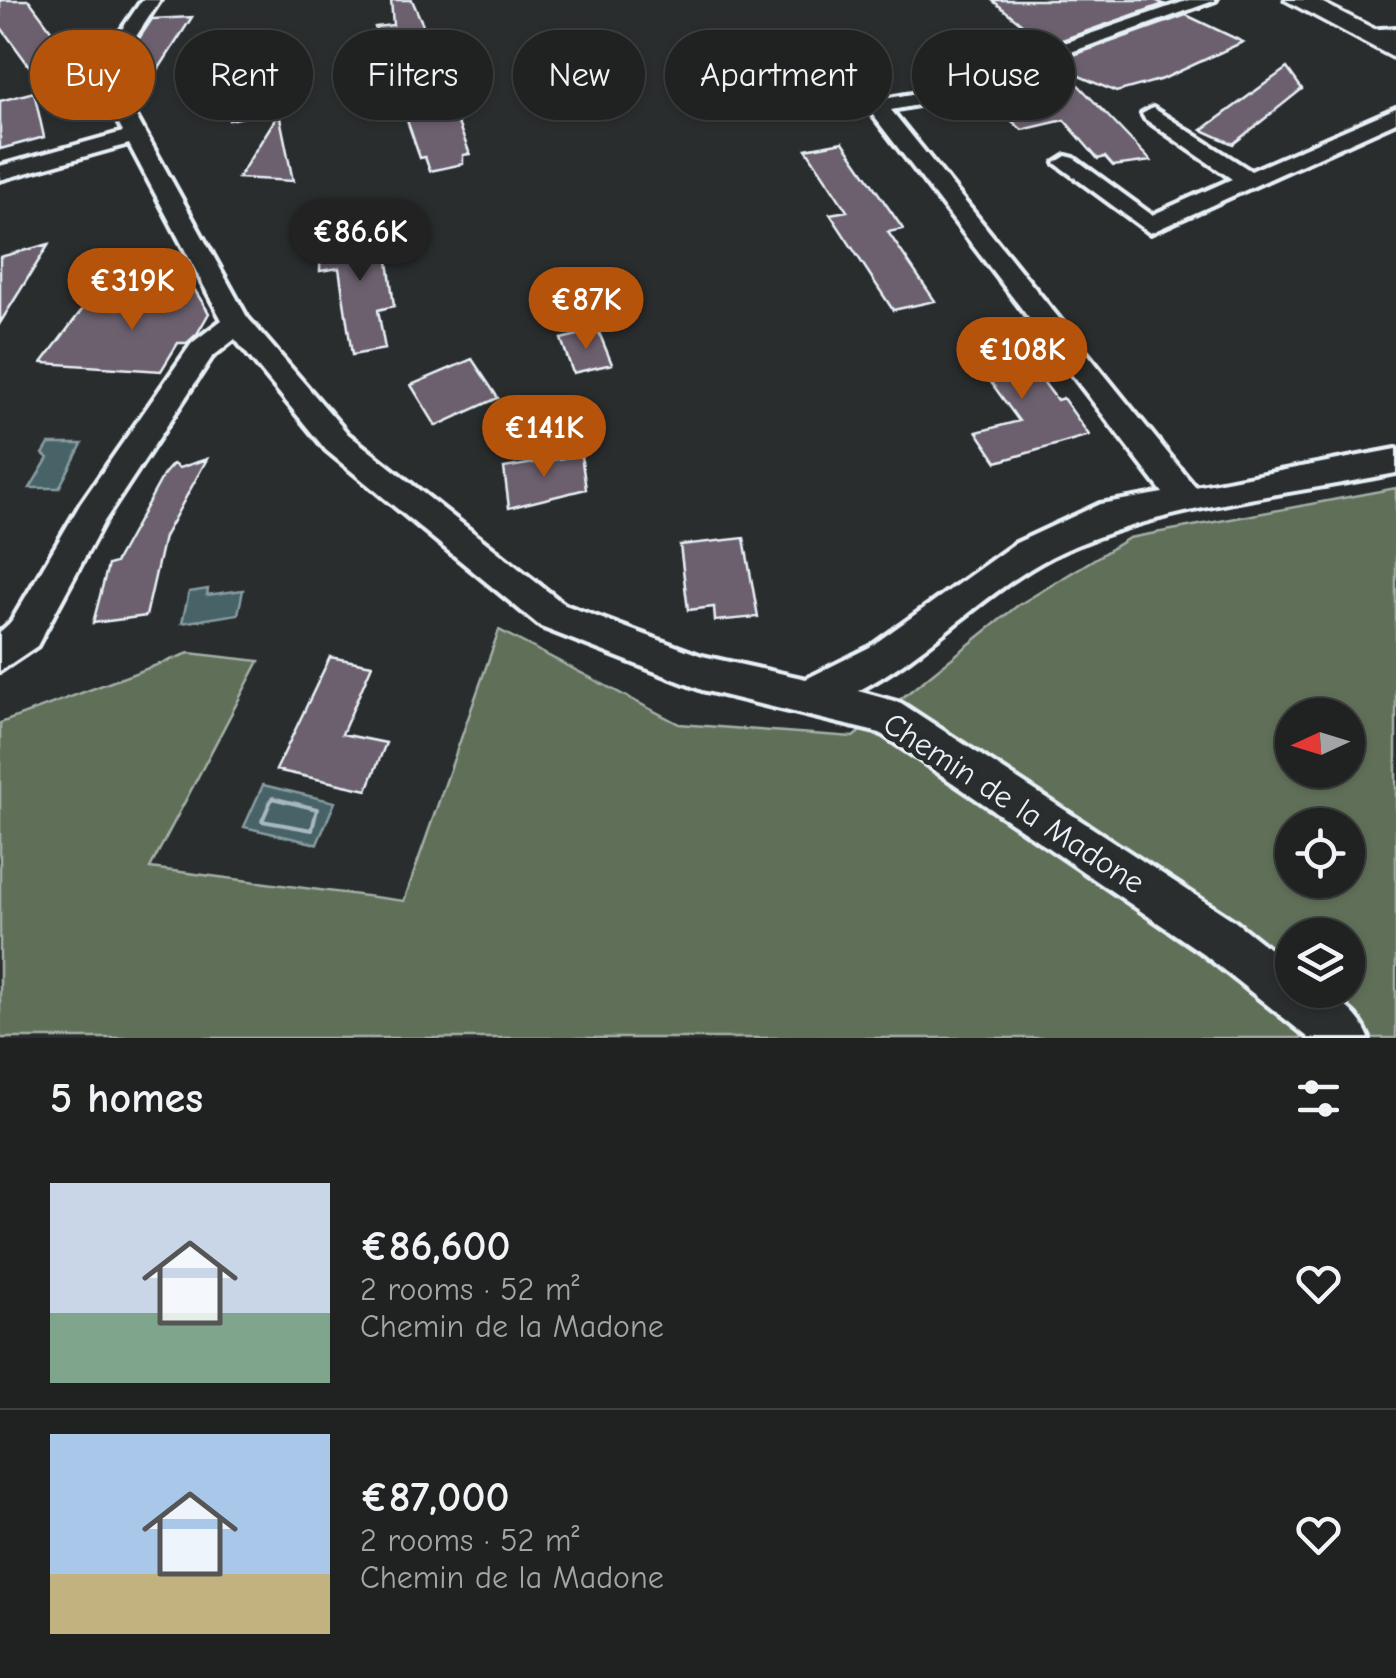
<!DOCTYPE html>
<meta charset="utf-8">
<style>
:root{--surface:#202222;--page:#2d2f2f;--text:#f1f3f6;--muted:#a2a4a5;--line:#3d3f40;--accent:#b45309}
body{margin:0;font-family:"Comic Neue",sans-serif;background:var(--page);color:var(--text);height:100vh;display:flex;flex-direction:column;font-size:38px;white-space:nowrap}
*{box-sizing:border-box;margin:0}
p{font-size:32px;color:var(--muted)}
.icon{flex:none;width:55px;height:55px;fill:none;stroke:currentColor;stroke-width:2;stroke-linecap:round;stroke-linejoin:round}
.map{position:relative;height:1038px;overflow:hidden}
.panel{display:flex;flex-direction:column;background:var(--surface);flex:1}
.panel>*{flex:none}
.top-card{position:absolute;left:30px;top:30px;width:1338px;height:90px;display:flex;gap:20px}
.needle{width:65px;rotate:266deg}
.fabs{position:absolute;left:1275px;top:698px;display:grid;gap:20px}
.fabs a{display:grid;place-items:center;width:90px;height:90px;border-radius:50%;background:var(--surface);box-shadow:0 2px 8px #0004,0 0 0 2px var(--line);font-size:50px}
.price{position:absolute;translate:-50% -85px;padding:0 22px;border-radius:35px;background:var(--accent);color:#fff;font-size:32px;line-height:65px;filter:drop-shadow(0 2px 5px #0008)}
.price::after{content:'';position:absolute;left:50%;top:60px;width:30px;height:22px;margin-left:-15px;background:inherit;clip-path:polygon(0 0,100% 0,50% 100%)}
.price.current{background:#222;color:#fff}
ul{padding:0;list-style:none}
li{display:flex;align-items:center;gap:30px;height:250px;padding:0 50px}
li+li{border-top:2px solid var(--line)}
li span{display:grid;place-items:center;flex:none;width:280px;height:200px;border-radius:0px;color:#555}
li>.icon{margin-inline-start:auto}
span .icon{width:120px;height:120px;fill:#fffc;stroke-width:1}
li b{font-size:42px}
h2{display:flex;justify-content:space-between;align-items:center;height:120px;padding:0 50px;font-size:42px}
.chip{padding:0 35px;border-radius:45px;background:var(--surface);box-shadow:0 2px 8px #0004,0 0 0 2px var(--line);font-size:35px;line-height:90px}
.chip.current{background:var(--accent);color:#fff}
.map>svg:first-child{display:block}
</style>
<div class="map">
<svg width="1396" height="1038" viewBox="0 0 1396 1038">
<rect width="100%" height="100%" fill="#2a2d2e"/>
<filter id="ink" filterUnits="userSpaceOnUse"><feTurbulence type="fractalNoise" baseFrequency=".01" numOctaves="2"/><feDisplacementMap in="SourceGraphic" scale="20" xChannelSelector="R" yChannelSelector="G"/><feConvolveMatrix kernelMatrix="1 2 1 2 8 2 1 2 1" color-interpolation-filters="sRGB"/></filter>
<g filter="url(#ink)">
<path fill="#607059" stroke="#a4b0a8" stroke-width="2.5" fill-rule="evenodd" d="M1396,488V1038H0V723L189,653L259,661L150,868L404,901L499,630L679,724L853,737L1017,606L1129,538ZM1292,715H1348V770H1292ZM1292,825H1348V880H1292ZM1292,935H1348V990H1292Z"/>
<path fill="#466468" stroke="#879ca2" stroke-width="2.5" d="M49,444H82L59,488H30L48,458L43,454Z
M208,589L207,595L243,590L238,614L182,623L189,592Z
M263,785L335,802L317,844L244,827Z"/>
<g fill="none" stroke-linecap="round" stroke-linejoin="round">
<path stroke="#a7b9be" stroke-width="4" d="M272,798L317,809L312,830L262,821Z"/>
</g>
<path fill="#6c606e" stroke="#e8f1f8" stroke-width="2.5" d="M0,0H29L75,62L54,100L0,26Z
M391,0H412L453,93L447,95L470,154L463,155V164L430,171L425,157L420,158L375,27L393,25Z
M992,0H1155L1164,4L1048,45Z
M1186,15L1243,42L1163,79L1116,92L1063,69L1151,161L1113,166L1105,157L1098,159L1064,120L1022,130L996,107L976,112L959,96L1069,61L1065,58Z
M192,17L135,106L129,97L131,76L119,78L116,73L152,19Z
M244,52L246,77L257,75L264,113L229,120L225,94L205,98L202,58Z
M1287,68L1302,89L1233,144L1202,130Z
M34,92L44,137L0,149V101Z
M279,113L293,181L238,178Z
M843,142L903,229L888,232L935,301L893,310L830,214L847,211L806,149Z
M355,227L356,243L385,238L394,306L378,310L385,349L352,355L339,268L320,271L321,232Z
M49,244L0,323V257Z
M183,271L209,313L197,334L187,343H178L161,371L42,363L84,307L159,310Z
M598,330L612,364L573,373L561,339Z
M1007,333L1057,400L1063,398L1089,435L997,462L977,432L1019,421L964,345Z
M472,359L498,398L436,426L411,385Z
M581,455L586,489L509,508L504,468Z
M207,459L164,537L146,616L93,623L108,565L115,563L164,474L173,464L179,468Z
M744,538L758,617L715,621L714,607L688,610L680,545Z
M330,657L372,665L342,734L386,743L367,790L276,770Z"/>
<g fill="none" stroke-linecap="round" stroke-linejoin="round">
<g stroke="#e8f1f8" stroke-width="8">
<path id="street" d="M142,0H160L112,73L247,317L348,434L565,605L702,656L806,679L870,647L1014,544L1100,504L1163,493L866,106L877,100L918,93L1189,0H1216L929,103L891,110L1195,487L1396,449V473C1287,495 1135,509 1040,563C976,600 925,656 858,691L901,703L1233,920L1292,967V990C1326,990 1356,1005 1369,1038H1309L1201,952L880,733L702,690L541,627L326,450L235,339L212,357L103,523L37,646L0,671V632L11,622L81,503L192,343L222,320L129,144L0,180V166L123,132L92,73Z
M1396,28V40L1365,42L1355,36L1365,30Z
M1153,108L1251,171L1396,108V122L1150,233L1055,163L1066,156L1074,158L1152,215L1232,179L1145,119L1142,114Z"/>
</g>
<g stroke="#e8f1f8" stroke-width="7">
<path id="secondary" d="M1285,0H1317L1396,40V59Z"/>
</g>
<use href="#street" fill="#2a2d2e" fill-rule="evenodd"/>
<use href="#secondary" fill="#2a2d2e" fill-rule="evenodd"/>
</g>
</g>
<g text-anchor="middle" dominant-baseline="central" stroke-width="10" stroke-linejoin="round" paint-order="stroke">
<g font-size="32" fill="#e8f1f8" stroke="#2a2d2e">
<text transform="translate(1014 803) rotate(33)">Chemin de la Madone</text>
</g>
</g>
</svg>
<div class="fabs">
<a><svg class="needle" viewBox="-14 -14 28 28"><path d="M0-13l5 13h-10z" fill="#e53935"/><path d="M0 13l5-13h-10z" fill="#a2a4a5"/></svg></a>
<a><svg class="icon" aria-label="locate" viewBox="0 0 24 24"><circle cx="12" cy="12" r="6"/><path d="M12 2v4M12 18v4M2 12h4M18 12h4"/></svg></a>
<a><svg class="icon" aria-label="layers" viewBox="0 0 24 24"><path d="M12 4l9 5-9 5-9-5zM3 14l9 5 9-5"/></svg></a>
</div>
<b class="price current" style="left:360px;top:284px">€86.6K</b>
<b class="price" style="left:132px;top:333px">€319K</b>
<b class="price" style="left:586px;top:352px">€87K</b>
<b class="price" style="left:1022px;top:402px">€108K</b>
<b class="price" style="left:544px;top:480px">€141K</b>
<div class="top-card">
<a class="chip current">Buy</a>
<a class="chip">Rent</a>
<a class="chip">Filters</a>
<a class="chip">New</a>
<a class="chip">Apartment</a>
<a class="chip">House</a>
</div>
</div>
<section class="panel">
<h2>5 homes<svg class="icon" aria-label="filters" viewBox="0 0 24 24"><path d="M4 7h16M4 17h16"/><circle cx="9" cy="7" r="2"/><circle cx="15" cy="17" r="2"/></svg></h2>
<ul>
<li><span style="background:linear-gradient(#c9d6e8 65%,#7fa58c 0)"><svg class="icon" aria-label="home" viewBox="0 0 24 24"><path d="M3 11l9-7 9 7M6 9v11h12V9"/></svg></span><div><b>€86,600</b><p>2 rooms · 52 m²</p><p>Chemin de la Madone</p></div><svg class="icon" aria-label="heart" viewBox="0 0 24 24"><path d="M12 20l-8-8c-3-5 5-10 8-4 3-6 11-1 8 4z"/></svg></li>
<li><span style="background:linear-gradient(#a9c7e8 70%,#c2b280 0)"><svg class="icon" aria-label="home" viewBox="0 0 24 24"><path d="M3 11l9-7 9 7M6 9v11h12V9"/></svg></span><div><b>€87,000</b><p>2 rooms · 52 m²</p><p>Chemin de la Madone</p></div><svg class="icon" aria-label="heart" viewBox="0 0 24 24"><path d="M12 20l-8-8c-3-5 5-10 8-4 3-6 11-1 8 4z"/></svg></li>
</ul>
</section>
